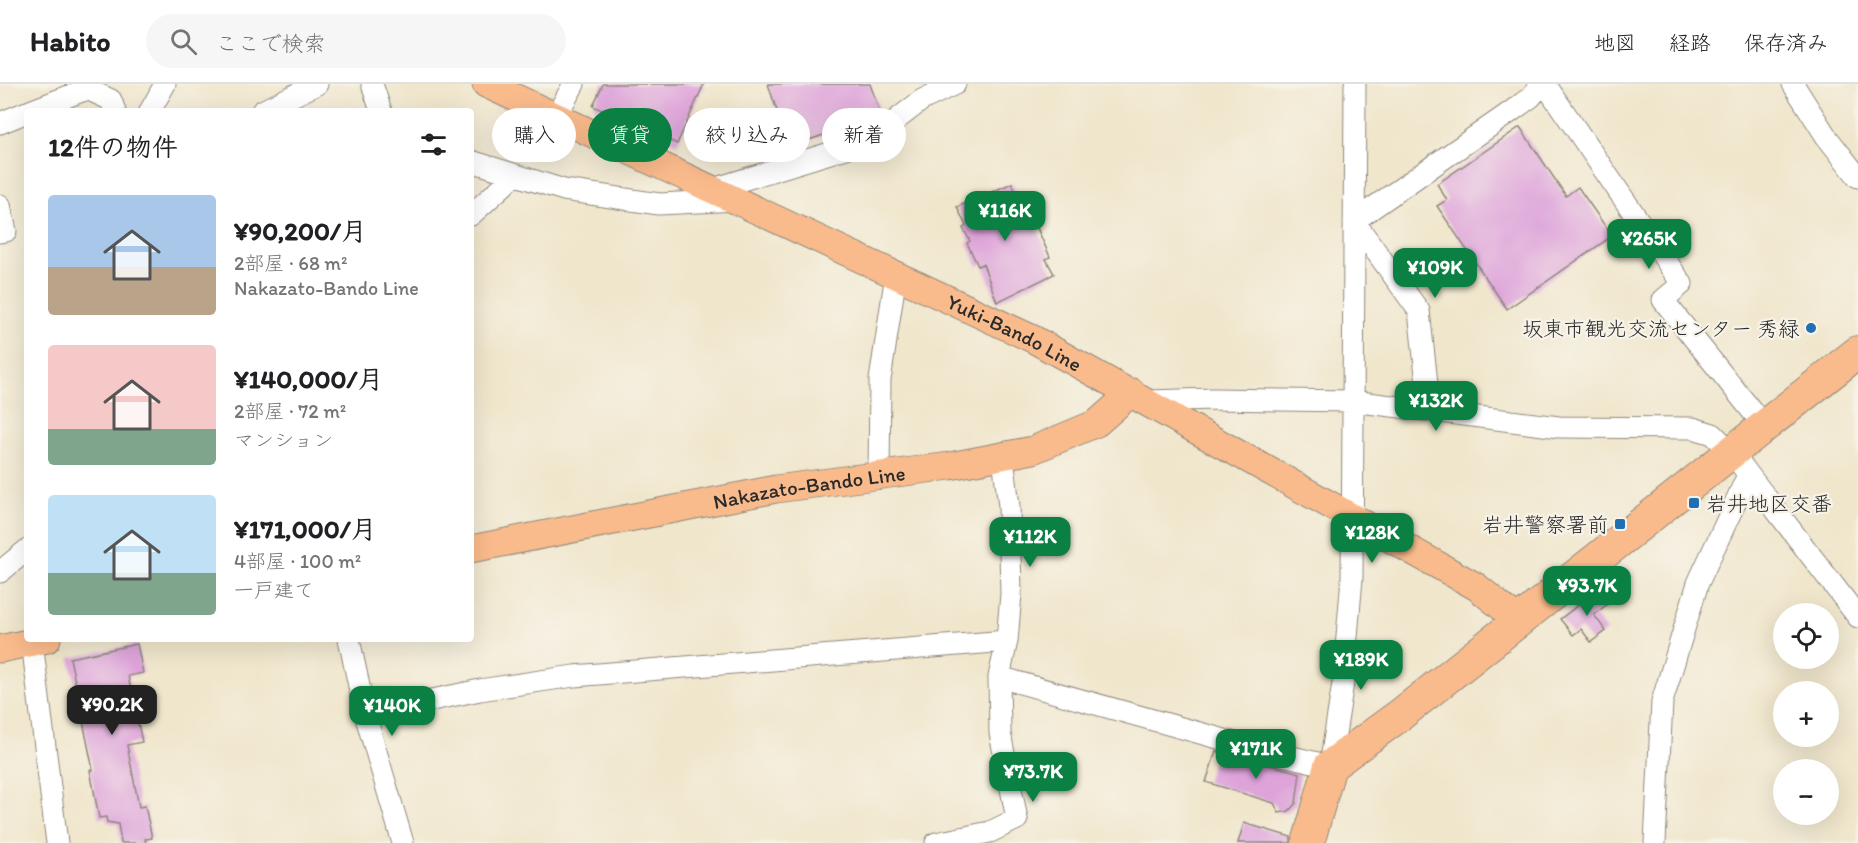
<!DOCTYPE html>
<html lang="ja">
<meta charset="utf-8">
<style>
:root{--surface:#fff;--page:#f6f6f6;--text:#202124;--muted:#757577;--line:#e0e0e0;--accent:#0b8043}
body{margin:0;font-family:Itim,"Klee One",sans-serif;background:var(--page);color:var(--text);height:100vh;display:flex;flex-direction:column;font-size:22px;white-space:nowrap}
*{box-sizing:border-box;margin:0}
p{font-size:20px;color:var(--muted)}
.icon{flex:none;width:33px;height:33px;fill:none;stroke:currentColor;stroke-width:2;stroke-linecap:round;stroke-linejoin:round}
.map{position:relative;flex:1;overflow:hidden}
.panel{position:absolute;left:24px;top:24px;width:450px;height:534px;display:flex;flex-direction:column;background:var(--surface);border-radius:6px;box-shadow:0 6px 24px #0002}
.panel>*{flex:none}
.hud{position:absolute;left:492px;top:24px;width:570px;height:54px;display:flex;gap:12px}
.tools{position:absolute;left:1773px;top:519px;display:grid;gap:12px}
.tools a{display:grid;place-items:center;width:66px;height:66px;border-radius:50%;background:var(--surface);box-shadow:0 6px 24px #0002;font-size:30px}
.price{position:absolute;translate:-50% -51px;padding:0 14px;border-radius:12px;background:var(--accent);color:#fff;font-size:20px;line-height:39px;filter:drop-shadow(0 2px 3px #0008)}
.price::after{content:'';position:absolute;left:50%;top:36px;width:18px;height:14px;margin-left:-9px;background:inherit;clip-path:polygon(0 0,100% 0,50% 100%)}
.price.selected{background:#222;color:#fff}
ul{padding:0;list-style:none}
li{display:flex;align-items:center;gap:18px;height:150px;padding:0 24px}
li span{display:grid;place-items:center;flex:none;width:168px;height:120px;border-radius:6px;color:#555}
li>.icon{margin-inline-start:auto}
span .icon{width:72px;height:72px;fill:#fffc;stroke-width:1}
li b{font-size:26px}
h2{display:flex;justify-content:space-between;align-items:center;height:72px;padding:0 24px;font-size:26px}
.tag{padding:0 21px;border-radius:27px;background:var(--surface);box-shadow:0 6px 24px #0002;font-size:21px;line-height:54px}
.tag.selected{background:var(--accent);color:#fff}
header{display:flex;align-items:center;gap:36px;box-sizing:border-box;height:84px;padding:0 30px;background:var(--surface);border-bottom:2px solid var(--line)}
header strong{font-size:28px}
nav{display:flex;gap:33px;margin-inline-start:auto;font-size:21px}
.search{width:420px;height:54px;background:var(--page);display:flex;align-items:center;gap:15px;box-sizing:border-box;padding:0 21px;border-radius:33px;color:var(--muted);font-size:22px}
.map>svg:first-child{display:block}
</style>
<header>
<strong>Habito</strong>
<div class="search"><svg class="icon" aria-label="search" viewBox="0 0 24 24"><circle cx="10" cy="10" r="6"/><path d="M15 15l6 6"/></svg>ここで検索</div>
<nav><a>地図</a><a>経路</a><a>保存済み</a></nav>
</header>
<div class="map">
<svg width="1858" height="759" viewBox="0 0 1858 759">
<rect width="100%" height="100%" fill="#f7f3e8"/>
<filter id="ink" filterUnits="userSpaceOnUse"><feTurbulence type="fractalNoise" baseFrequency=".0167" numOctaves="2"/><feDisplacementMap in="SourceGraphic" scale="12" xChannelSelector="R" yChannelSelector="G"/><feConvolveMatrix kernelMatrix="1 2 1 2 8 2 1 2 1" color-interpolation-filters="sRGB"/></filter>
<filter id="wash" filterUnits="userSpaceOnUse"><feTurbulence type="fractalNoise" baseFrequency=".008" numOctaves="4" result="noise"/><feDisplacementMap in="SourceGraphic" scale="24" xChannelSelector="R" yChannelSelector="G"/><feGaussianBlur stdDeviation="1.35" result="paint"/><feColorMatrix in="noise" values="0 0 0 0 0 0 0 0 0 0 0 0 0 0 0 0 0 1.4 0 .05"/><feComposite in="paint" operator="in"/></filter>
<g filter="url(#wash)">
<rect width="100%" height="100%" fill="#f0e6cc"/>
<g id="blocks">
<path fill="#dea4da" d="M603,0H704L677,60L593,22Z
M768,0H870L881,31L789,63Z
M1520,43L1566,112L1578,103L1612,152L1507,225L1437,122L1447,116L1437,100Z
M1012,99L1029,137L1033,135L1050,173L1046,175L1054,190L997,218L983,180L978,182L967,159L970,157L963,144L966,142L957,123Z
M1600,505L1610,518L1594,531L1606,547L1591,558L1581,545L1573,551L1560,535Z
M137,560L143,589L128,592L142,658L127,661L139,723L145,722L152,754L145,755L146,759H121L118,740L107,738L106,733L99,734L90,686H93L70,574Z
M1216,667L1300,689L1296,719L1289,727L1279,729L1274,719L1206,698Z
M1244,739L1291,753V759H1238Z"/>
</g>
</g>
<g filter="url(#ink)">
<use href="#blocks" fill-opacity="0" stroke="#8e887c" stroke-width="1.5"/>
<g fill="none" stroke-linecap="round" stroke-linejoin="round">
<g stroke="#8e887c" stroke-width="23">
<path id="minor" d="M372,0L381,27
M1545,0L1682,200L1663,216L1764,342
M1793,0L1826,52L1858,93
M30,27L87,5L111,16L115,27
M150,27L165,0
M262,27L317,0
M556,32L574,0
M0,39L27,28
M471,77L564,106L659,120L738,116
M713,105L869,57L922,16L955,0
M0,121L6,147L0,148
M471,131L515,91
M1148,317L1213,315L1352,317L1559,343L1693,344L1713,350L1732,369L1858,533
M1430,327L1419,227L1354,137L1509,29L1531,13L1542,0
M879,391L880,296L896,190
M0,488L27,466
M349,555L365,630L403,759
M32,558L57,759
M999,593L1250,663L1330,682L1343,599L1352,494L1355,0
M365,630L480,606L574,592L1007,557
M936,759L990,748L1017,735L1000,649L999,593L1007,557L1011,510L1009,422L1003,373
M1655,759L1662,618L1698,499L1748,391"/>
</g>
<g stroke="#8e887c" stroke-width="29">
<g id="major">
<path id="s1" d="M486,0L1033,255L1477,503L1519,537"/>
<path id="s2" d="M471,465L776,405L950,382L1033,366L1097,339L1132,308"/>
<path d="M0,565L47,555"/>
</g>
</g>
<g stroke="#8e887c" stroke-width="34">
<path id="highway" d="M1308,759L1330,682L1400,631L1858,268"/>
</g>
<use href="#minor" stroke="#fff" stroke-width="21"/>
<use href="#major" stroke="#fabb8c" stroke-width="27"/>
<use href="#highway" stroke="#fabb8c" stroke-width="32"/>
</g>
</g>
<g fill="#1f6fb2" stroke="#f7f3e8" stroke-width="2">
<circle cx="1811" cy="244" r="6"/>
<rect x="1688" y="413" width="12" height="12" rx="3"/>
<rect x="1614" y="434" width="12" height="12" rx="3"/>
</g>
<g text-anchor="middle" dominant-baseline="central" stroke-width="4.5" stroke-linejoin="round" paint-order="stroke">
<g font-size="21" fill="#2b2b2b" stroke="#f7f3e8" text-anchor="end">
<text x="1799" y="244">坂東市観光交流センター 秀緑</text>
<text x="1706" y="419" text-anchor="start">岩井地区交番</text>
<text x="1608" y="440">岩井警察署前</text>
</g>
<g font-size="21" fill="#2b2b2b" stroke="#f7f3e8">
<text stroke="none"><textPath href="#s1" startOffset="584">Yuki-Bando Line</textPath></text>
<text stroke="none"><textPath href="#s2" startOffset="344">Nakazato-Bando Line</textPath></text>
</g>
</g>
</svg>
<div class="tools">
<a><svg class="icon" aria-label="locate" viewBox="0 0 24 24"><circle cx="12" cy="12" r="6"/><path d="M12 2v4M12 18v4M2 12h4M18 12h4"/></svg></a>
<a>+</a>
<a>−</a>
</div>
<b class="price" style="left:1005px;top:158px">¥116K</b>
<b class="price" style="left:1649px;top:186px">¥265K</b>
<b class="price" style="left:1435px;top:215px">¥109K</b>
<b class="price" style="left:1436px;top:348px">¥132K</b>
<b class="price" style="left:1372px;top:480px">¥128K</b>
<b class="price" style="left:1030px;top:484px">¥112K</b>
<b class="price" style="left:1587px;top:533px">¥93.7K</b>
<b class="price" style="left:1361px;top:607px">¥189K</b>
<b class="price selected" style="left:112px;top:652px">¥90.2K</b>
<b class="price" style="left:392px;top:653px">¥140K</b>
<b class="price" style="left:1256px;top:696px">¥171K</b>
<b class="price" style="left:1033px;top:719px">¥73.7K</b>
<div class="hud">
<a class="tag">購入</a>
<a class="tag selected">賃貸</a>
<a class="tag">絞り込み</a>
<a class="tag">新着</a>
</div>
<section class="panel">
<h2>12件の物件<svg class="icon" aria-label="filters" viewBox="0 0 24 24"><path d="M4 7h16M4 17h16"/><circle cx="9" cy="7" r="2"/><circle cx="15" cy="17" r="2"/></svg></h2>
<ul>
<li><span style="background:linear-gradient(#a9c7e8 60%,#b9a48a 0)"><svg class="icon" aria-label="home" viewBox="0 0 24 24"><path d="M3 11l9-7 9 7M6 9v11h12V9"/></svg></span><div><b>¥90,200/月</b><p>2部屋 · 68 m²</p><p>Nakazato-Bando Line</p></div></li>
<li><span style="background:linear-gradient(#f6c9c9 70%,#7fa58c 0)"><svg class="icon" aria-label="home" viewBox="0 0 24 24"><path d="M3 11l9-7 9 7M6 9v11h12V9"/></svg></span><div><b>¥140,000/月</b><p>2部屋 · 72 m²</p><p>マンション</p></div></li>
<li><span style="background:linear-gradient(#bfe0f5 65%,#7fa58c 0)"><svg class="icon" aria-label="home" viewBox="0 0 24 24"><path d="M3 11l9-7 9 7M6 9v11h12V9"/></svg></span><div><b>¥171,000/月</b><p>4部屋 · 100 m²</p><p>一戸建て</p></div></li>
</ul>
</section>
</div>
